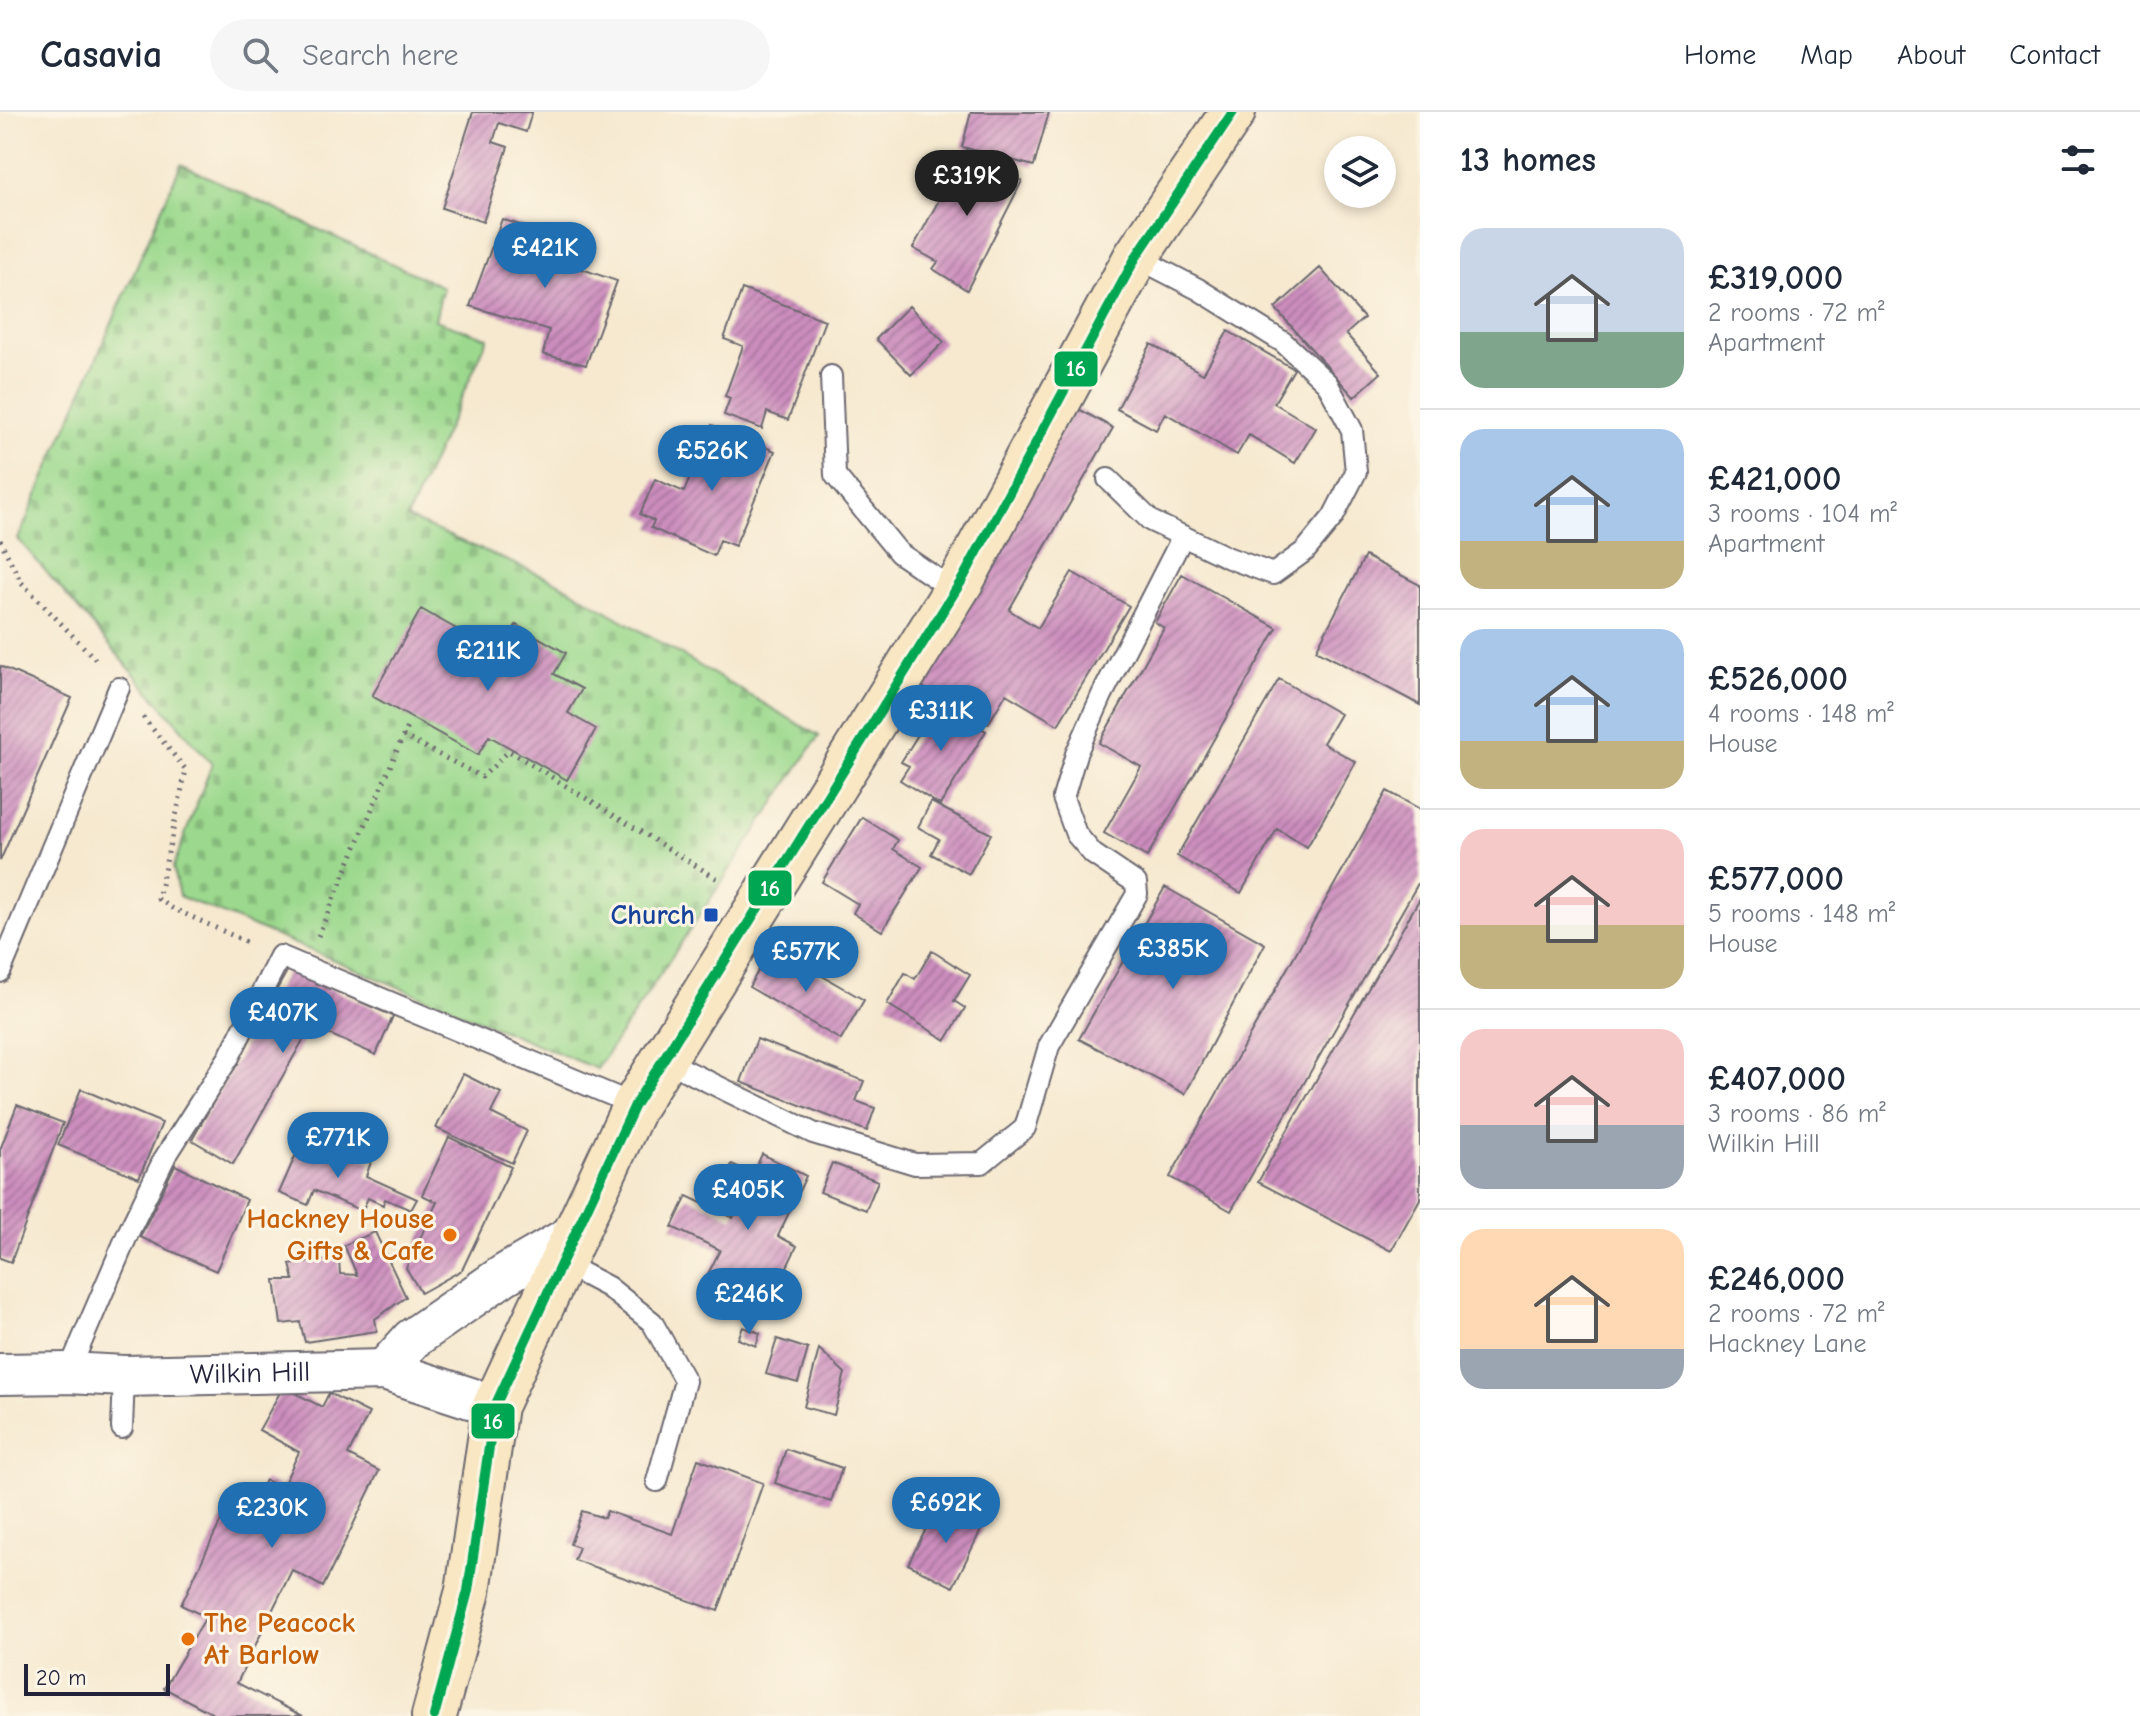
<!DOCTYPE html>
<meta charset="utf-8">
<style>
:root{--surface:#fff;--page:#f6f6f7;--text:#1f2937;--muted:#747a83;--line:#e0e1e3;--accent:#1f6fb2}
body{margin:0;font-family:"Comic Neue",sans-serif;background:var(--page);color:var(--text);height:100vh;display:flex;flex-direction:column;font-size:30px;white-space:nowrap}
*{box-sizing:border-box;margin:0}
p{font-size:26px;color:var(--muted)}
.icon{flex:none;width:44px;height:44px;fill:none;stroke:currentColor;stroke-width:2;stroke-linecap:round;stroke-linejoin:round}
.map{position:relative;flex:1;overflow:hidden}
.sheet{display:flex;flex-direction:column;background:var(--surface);width:720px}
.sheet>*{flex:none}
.controls{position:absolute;left:1324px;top:24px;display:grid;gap:16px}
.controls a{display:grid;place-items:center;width:72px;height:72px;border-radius:50%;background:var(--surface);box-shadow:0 4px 12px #0003;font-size:40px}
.scale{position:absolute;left:24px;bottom:20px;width:146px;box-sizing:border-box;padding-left:8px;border:4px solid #22223b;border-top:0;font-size:22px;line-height:28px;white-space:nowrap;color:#22223b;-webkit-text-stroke:6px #fcf5e5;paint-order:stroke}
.price{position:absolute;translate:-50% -68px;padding:0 18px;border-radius:28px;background:var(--accent);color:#fff;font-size:26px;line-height:52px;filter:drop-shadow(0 2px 4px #0008)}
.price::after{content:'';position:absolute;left:50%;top:48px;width:24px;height:18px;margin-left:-12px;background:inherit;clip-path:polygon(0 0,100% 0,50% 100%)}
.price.selected{background:#222;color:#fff}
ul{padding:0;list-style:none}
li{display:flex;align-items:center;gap:24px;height:200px;padding:0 40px}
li+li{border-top:2px solid var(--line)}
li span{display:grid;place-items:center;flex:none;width:224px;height:160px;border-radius:24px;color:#555}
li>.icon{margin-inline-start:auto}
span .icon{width:96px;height:96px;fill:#fffc;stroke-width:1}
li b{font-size:34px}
h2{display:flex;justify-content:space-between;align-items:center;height:96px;padding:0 40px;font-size:34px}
header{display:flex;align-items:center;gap:48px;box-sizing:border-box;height:112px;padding:0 40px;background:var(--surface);border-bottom:2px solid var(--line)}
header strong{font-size:38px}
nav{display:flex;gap:44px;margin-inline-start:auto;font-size:28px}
.search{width:560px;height:72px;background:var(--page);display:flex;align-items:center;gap:20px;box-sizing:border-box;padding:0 28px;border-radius:44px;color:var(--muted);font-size:30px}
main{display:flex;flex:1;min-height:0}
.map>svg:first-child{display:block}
</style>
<header>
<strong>Casavia</strong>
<div class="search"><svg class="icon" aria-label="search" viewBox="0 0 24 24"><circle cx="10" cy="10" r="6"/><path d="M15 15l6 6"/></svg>Search here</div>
<nav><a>Home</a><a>Map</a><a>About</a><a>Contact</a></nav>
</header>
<main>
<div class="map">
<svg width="1420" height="1604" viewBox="0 0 1420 1604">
<defs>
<pattern id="cemetery-stones" width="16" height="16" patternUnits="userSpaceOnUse" patternTransform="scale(2)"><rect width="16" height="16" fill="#9cd98e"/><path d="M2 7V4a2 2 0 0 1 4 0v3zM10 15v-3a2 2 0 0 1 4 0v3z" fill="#86ba7b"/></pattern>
<pattern id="building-hatch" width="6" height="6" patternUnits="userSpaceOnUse" patternTransform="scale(2)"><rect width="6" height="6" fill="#cc8dbd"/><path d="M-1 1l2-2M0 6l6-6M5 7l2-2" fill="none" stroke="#a5739b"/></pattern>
</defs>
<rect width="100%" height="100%" fill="#fcf5e5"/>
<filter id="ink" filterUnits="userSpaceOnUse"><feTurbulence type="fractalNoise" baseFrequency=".0125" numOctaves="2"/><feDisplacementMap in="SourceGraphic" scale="16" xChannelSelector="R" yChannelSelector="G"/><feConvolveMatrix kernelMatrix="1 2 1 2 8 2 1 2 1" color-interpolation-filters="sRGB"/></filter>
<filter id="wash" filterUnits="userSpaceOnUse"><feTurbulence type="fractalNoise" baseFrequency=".006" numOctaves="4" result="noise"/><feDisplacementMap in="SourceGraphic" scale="32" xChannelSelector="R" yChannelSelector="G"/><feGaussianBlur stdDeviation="1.8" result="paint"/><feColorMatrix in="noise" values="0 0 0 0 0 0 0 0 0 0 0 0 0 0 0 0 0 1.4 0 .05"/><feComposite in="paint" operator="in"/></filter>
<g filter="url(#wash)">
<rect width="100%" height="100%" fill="#f6e9d0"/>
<path fill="url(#cemetery-stones)" stroke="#5f7e64" stroke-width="2" d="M181,52L311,114L443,175L435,208L488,226L407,406L559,471L819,624L597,957L179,784L173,755L212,652L18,427Z"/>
<g id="blocks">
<path fill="url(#building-hatch)" d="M473,0H532L526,20L499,11L493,30L508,35L483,110L442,96Z
M971,0H1049L1034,54L962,35Z
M967,36L1022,69L967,178L933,157L938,150L913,136Z
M502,107L585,135L576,155L617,169L586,253L543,242L549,218L470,194Z
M1320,156L1364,206L1346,222L1381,261L1354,285L1275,196Z
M742,177L825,208L788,308L767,300L762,317L724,303L730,286L725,284L743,234L724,227Z
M909,194L944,230L911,263L876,227Z
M1228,219L1294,257L1274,291L1316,316L1295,351L1249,323L1237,343L1165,301L1156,318L1117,297L1151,232L1203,262Z
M1075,295L1113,316L1009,498L1038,516L1072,460L1129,494L1058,613L1006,582L988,612L921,574Z
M712,313L775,339L735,434L720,428L714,444L651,416L654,409L640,402L655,367L684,380Z
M1365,444L1420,473V593L1316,538Z
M1182,462L1277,516L1147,745L1104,721L1141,655L1099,631L1164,516L1155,510Z
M421,497L501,542L516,513L566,541L554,562L582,577L568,601L596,617L567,668L489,624L478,643L372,584Z
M0,554L72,586L0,749Z
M1279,567L1340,602L1323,631L1356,650L1307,735L1277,717L1241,781L1177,744Z
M939,589L986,619L940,693L900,668L909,654L901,650Z
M1387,679L1420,697V768L1231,1099L1170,1065Z
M931,690L991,722L969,762L931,742L939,727L918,715Z
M862,705L898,728L893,737L922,755L882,819L853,801L858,792L822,770Z
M1165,775L1265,832L1185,982L1079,927Z
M1420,786V1087L1391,1139L1258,1070Z
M772,835L864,888L841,928L749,875Z
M932,839L970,863L954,889L965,896L946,928L887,892L905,861L915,867Z
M290,854L331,877L393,904L376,943L311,914L233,1052L192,1028Z
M757,927L864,969L856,989L875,996L867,1019L741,970Z
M463,962L501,981L491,1001L527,1019L512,1051L436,1016Z
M81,977L162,1011L139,1066L58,1033Z
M17,993L63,1011L11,1150L0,1146V1038Z
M449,1025L511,1055L462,1158L421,1181L406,1156L437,1090L422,1083Z
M300,1033L333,1046L338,1035L371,1050L366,1064L417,1087L411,1098L385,1087L383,1093L368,1086L362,1099L314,1078L308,1093L279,1081Z
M762,1042L806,1064L778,1124L797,1134L765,1201L703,1172L720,1138L672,1115L687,1084L733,1106L742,1085L721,1075L732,1052L753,1062Z
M832,1051L878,1069L866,1098L820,1080Z
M175,1053L247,1088L216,1159L140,1125Z
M375,1120L406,1185L375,1207L377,1219L305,1230L300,1210L281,1212L275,1168H294L290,1152L339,1147L340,1162L357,1163L344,1133Z
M743,1215L760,1221L756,1234L738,1227Z
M777,1227L808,1237L798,1271L766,1262Z
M819,1237L845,1261L834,1303L804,1295Z
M283,1275L322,1295L329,1281L369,1301L348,1343L379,1359L323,1475L292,1458L237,1571L303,1604H217L164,1576L206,1505L181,1493L234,1381L254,1390L265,1368L282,1376L299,1340L259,1318Z
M786,1337L842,1356L831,1390L775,1371Z
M698,1347L763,1371L718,1499L574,1448L579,1435L570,1432L582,1399L604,1406L607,1399L672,1422Z
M939,1392L983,1414L953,1475L908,1452Z"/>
</g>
</g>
<g filter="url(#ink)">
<use href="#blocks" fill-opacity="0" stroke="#6c686f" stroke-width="2"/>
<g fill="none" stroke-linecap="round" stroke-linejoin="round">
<g stroke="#6c686f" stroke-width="24">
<path id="lane" d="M831,264L835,363L899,441L955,479
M1108,367L1151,409L1229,446L1273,462L1305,439L1333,405L1356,360L1352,318L1327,271L1283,230L1198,177L1136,145
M0,860L119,576
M664,948L813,1021L915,1052L982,1051L1025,1016L1049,934L1137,782L1136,771L1093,742L1076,722L1063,686L1076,642L1102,583L1183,424
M562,1151L608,1175L652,1210L685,1269L657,1369
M68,1261L129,1119L164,1047L229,945L280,844L635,993
M122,1316L124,1264"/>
</g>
<g stroke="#6c686f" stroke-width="44">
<g id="street">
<path d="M384,1258L412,1227L504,1163L576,1121"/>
<path id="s1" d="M0,1262L68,1261L124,1264L384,1258L495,1294"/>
</g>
</g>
<g stroke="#6c686f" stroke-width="48">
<path id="secondary" d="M434,1604L468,1479L495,1294L635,993L962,468L1136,145L1233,0"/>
</g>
<path stroke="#6c686f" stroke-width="5" stroke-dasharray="2 6" stroke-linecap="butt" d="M0,428L21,470L99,551
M143,605L186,658L158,787L172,796L249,831
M403,624L482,665L509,639L721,769
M318,824L407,615"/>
<use href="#lane" stroke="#fff" stroke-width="20"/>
<use href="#street" stroke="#fff" stroke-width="40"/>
<use href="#secondary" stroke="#f9e7c3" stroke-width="44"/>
<g stroke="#fcf5e5" stroke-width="16">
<path id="bus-1" d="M434,1604L468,1479L495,1294L635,993L962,468L1136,145L1233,0"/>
</g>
<use href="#bus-1" stroke="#00a651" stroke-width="10"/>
</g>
</g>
<rect fill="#1a4fb4" stroke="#fcf5e5" stroke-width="3" x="703" y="795" width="16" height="16" rx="4"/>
<g fill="#e8710a" stroke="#fcf5e5" stroke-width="3">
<circle cx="450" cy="1123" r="8"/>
<circle cx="188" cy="1527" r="8"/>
</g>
<g text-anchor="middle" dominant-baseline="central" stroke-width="6" stroke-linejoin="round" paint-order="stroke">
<g font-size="28" font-weight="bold" fill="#164399" stroke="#fcf5e5" text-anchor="end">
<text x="695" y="803">Church</text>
</g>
<g font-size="28" font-weight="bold" fill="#c56008" stroke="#fcf5e5" text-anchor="end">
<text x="434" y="1107">Hackney House<tspan x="434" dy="32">Gifts &amp; Cafe</tspan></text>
<text x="204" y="1511" text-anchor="start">The Peacock<tspan x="204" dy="32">At Barlow</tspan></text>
</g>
<g font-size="28" fill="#22223b" stroke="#fcf5e5">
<text stroke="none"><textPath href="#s1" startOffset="250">Wilkin Hill</textPath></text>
</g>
</g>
<g stroke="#fcf5e5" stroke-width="3">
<rect x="1053" y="238" width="46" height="38" rx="8" fill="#00a651"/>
<rect x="747" y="757" width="46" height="38" rx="8" fill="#00a651"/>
<rect x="470" y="1290" width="46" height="38" rx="8" fill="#00a651"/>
</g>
<g font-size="22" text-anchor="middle" font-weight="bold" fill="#fff">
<text x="1076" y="264">16</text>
<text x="770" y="784">16</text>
<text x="493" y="1317">16</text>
</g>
</svg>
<div class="controls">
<a><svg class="icon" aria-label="layers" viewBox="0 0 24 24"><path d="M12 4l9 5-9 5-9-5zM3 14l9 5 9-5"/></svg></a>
</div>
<div class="scale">20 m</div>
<b class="price selected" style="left:967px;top:106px">£319K</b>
<b class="price" style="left:545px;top:178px">£421K</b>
<b class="price" style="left:712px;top:381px">£526K</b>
<b class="price" style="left:488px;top:581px">£211K</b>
<b class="price" style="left:941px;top:641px">£311K</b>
<b class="price" style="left:1173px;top:879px">£385K</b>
<b class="price" style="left:806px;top:882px">£577K</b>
<b class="price" style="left:283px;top:943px">£407K</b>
<b class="price" style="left:338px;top:1068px">£771K</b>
<b class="price" style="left:748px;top:1120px">£405K</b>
<b class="price" style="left:749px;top:1224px">£246K</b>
<b class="price" style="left:946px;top:1433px">£692K</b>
<b class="price" style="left:272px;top:1438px">£230K</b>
</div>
<section class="sheet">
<h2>13 homes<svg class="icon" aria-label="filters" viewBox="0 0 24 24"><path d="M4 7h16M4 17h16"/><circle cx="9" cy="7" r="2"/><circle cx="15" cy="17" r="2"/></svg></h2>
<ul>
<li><span style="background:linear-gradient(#c9d6e8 65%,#7fa58c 0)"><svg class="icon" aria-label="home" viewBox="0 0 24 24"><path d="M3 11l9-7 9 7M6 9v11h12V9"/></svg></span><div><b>£319,000</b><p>2 rooms · 72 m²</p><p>Apartment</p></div></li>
<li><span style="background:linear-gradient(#a9c7e8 70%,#c2b280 0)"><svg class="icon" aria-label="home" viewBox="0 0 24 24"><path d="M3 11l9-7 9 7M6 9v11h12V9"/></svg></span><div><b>£421,000</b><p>3 rooms · 104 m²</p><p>Apartment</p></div></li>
<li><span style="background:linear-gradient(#a9c7e8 70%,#c2b280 0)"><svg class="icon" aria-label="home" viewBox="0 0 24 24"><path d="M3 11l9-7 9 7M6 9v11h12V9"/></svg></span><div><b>£526,000</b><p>4 rooms · 148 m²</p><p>House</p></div></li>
<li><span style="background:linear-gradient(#f6c9c9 60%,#c2b280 0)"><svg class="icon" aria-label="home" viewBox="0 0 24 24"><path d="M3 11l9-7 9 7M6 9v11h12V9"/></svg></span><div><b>£577,000</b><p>5 rooms · 148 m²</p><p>House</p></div></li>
<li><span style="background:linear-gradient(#f6c9c9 60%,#9aa5b1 0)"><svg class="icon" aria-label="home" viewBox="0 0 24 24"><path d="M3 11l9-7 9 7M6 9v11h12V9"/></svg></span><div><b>£407,000</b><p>3 rooms · 86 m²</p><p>Wilkin Hill</p></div></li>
<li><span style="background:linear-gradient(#ffd9b3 75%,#9aa5b1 0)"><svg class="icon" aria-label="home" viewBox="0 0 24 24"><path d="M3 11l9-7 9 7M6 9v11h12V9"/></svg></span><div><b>£246,000</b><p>2 rooms · 72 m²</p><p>Hackney Lane</p></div></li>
</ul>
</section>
</main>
